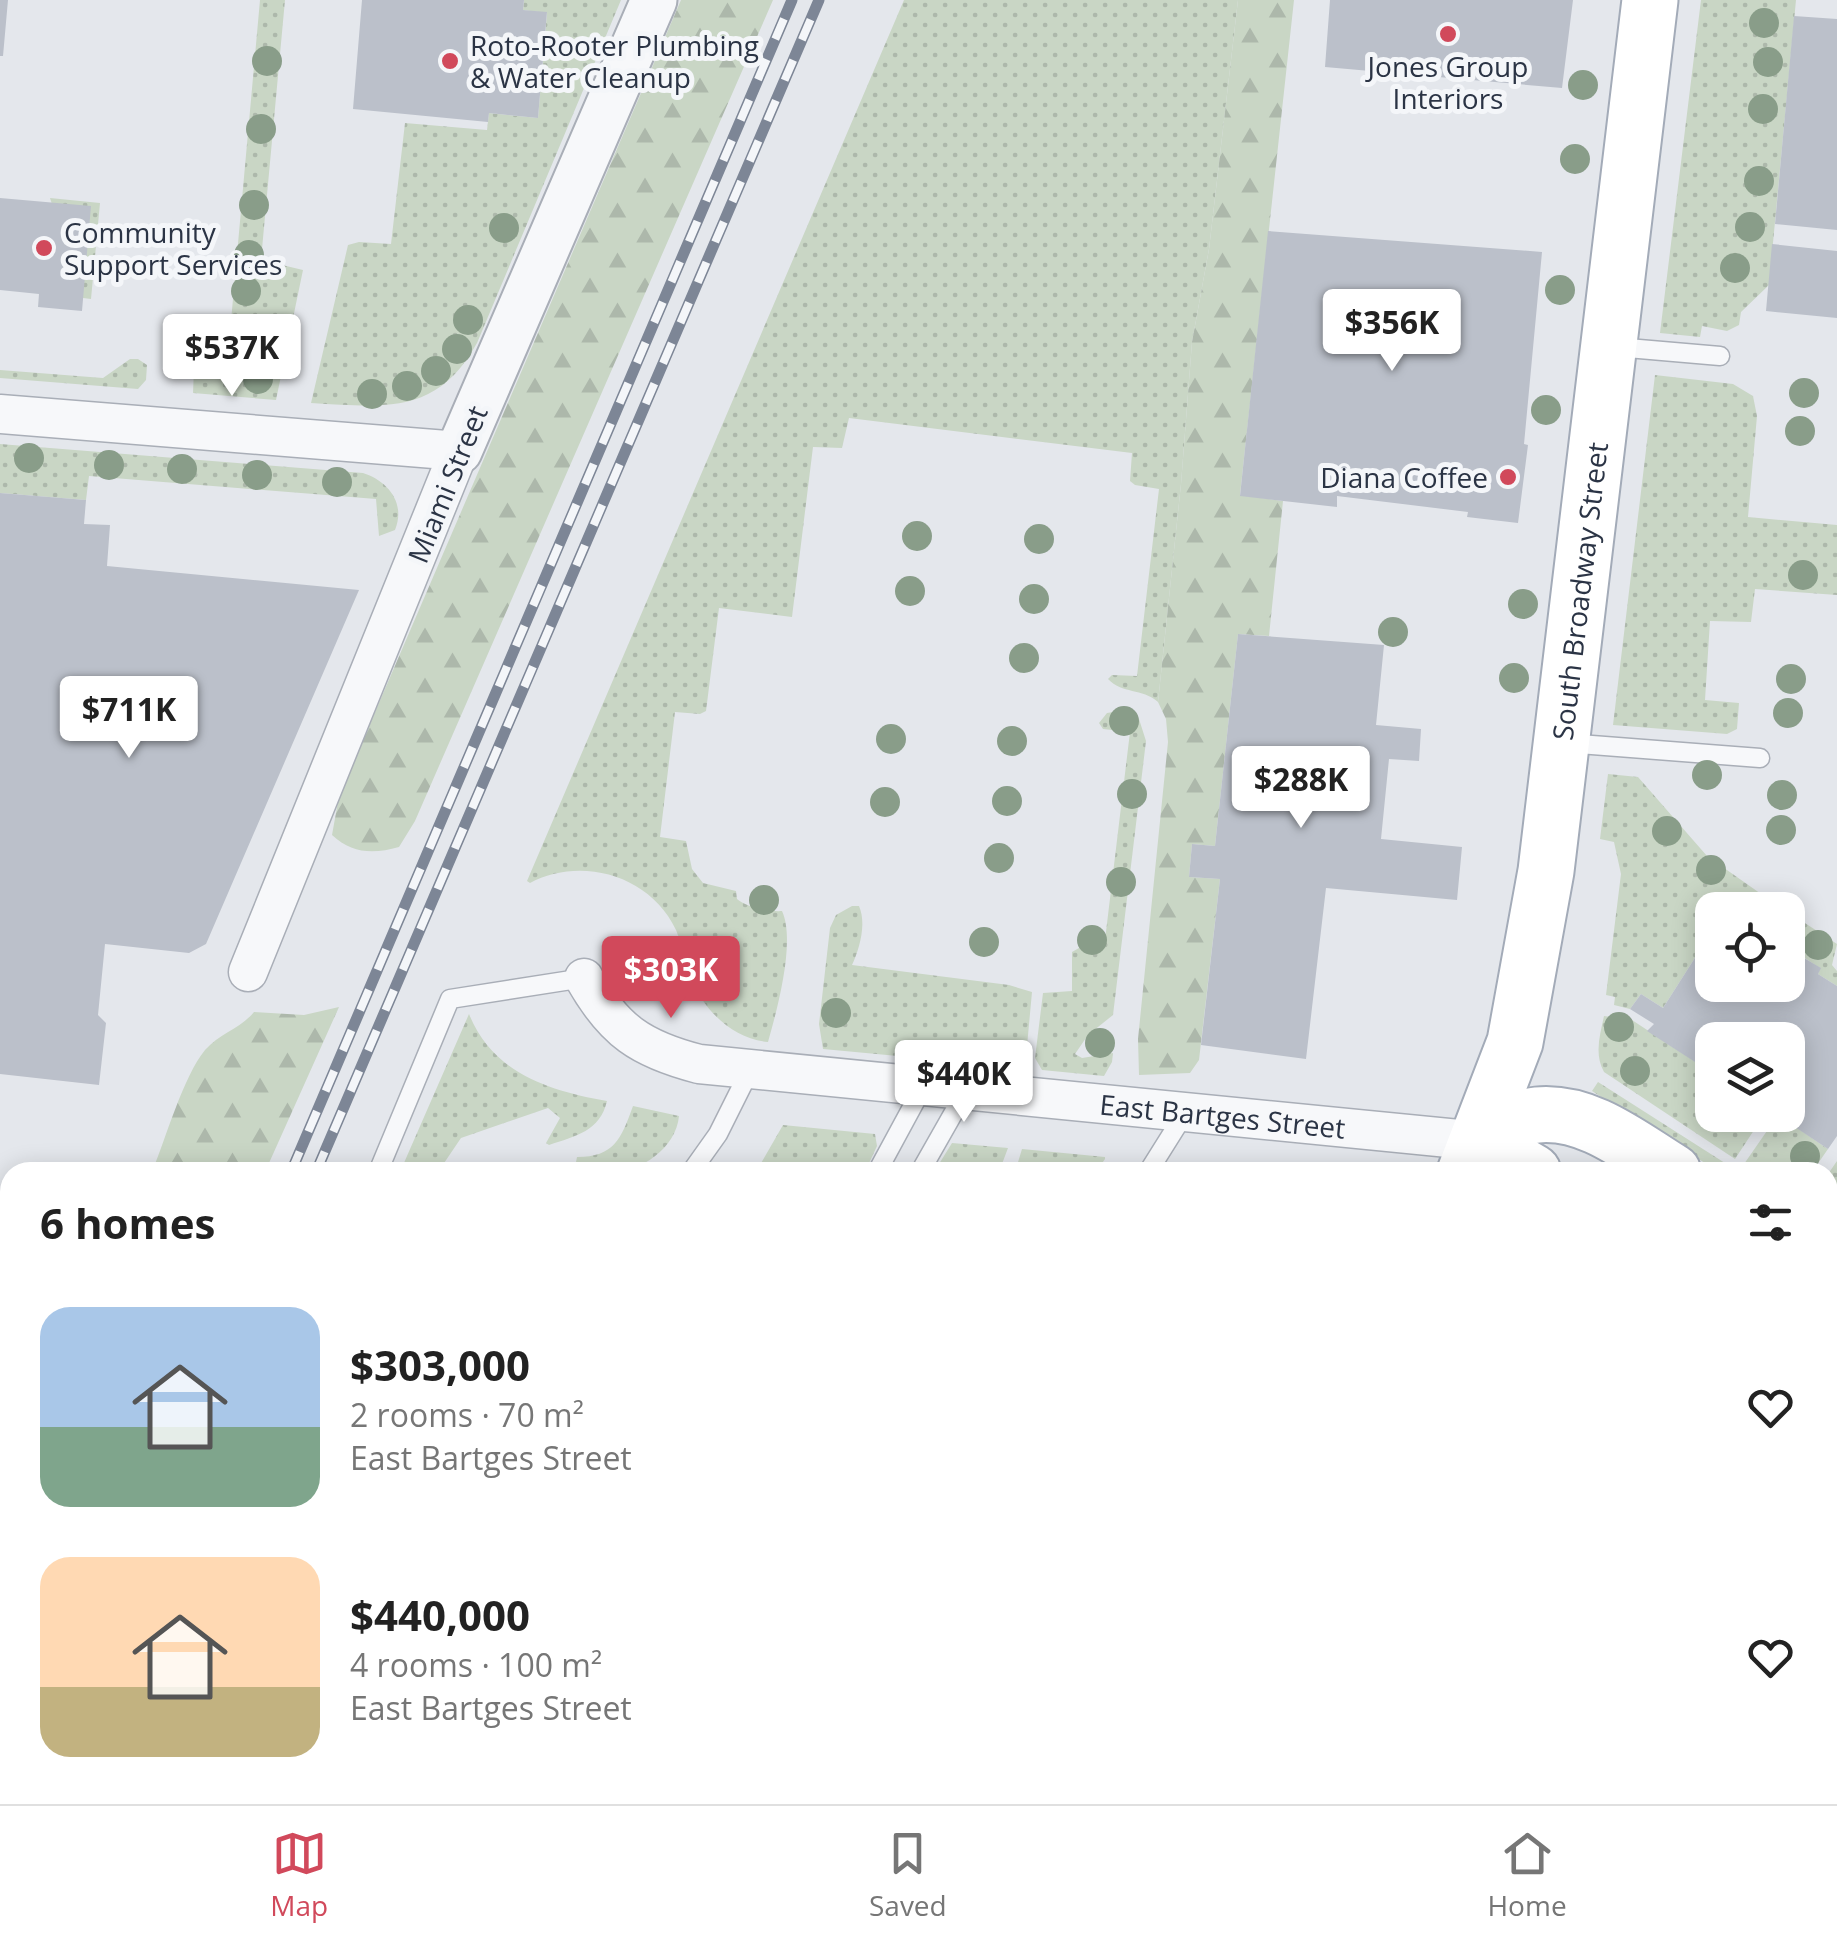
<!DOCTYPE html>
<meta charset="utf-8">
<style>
:root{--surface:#fff;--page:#f2f2f2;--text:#222;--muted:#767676;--line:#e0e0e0;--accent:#d1495b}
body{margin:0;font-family:"Open Sans",sans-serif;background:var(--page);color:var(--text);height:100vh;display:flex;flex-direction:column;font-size:38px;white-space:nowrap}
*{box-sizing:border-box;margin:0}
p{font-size:32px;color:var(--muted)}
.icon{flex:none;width:55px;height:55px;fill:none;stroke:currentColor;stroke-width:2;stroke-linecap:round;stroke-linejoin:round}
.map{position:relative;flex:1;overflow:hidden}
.sheet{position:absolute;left:0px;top:1162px;width:1838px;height:642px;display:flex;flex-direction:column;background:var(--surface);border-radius:30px 30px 0 0;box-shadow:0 5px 25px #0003}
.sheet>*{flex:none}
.buttons{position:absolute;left:1695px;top:892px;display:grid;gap:20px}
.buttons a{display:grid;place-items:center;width:110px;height:110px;border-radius:20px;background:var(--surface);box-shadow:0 5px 25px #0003;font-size:50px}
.price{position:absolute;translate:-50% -85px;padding:0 22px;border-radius:10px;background:#fff;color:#222;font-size:32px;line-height:65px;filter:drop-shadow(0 2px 5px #0008)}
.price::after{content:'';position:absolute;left:50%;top:60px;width:30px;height:22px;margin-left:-15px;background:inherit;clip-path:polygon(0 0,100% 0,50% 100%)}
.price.on{background:var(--accent);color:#fff}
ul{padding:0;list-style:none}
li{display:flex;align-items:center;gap:30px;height:250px;padding:0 40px}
li span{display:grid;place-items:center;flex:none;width:280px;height:200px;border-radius:30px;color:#555}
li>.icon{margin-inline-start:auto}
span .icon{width:120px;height:120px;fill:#fffc;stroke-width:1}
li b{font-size:42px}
h2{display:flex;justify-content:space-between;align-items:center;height:120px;padding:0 40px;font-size:42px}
.tab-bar{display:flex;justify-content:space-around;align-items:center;height:140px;border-top:2px solid var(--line);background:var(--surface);font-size:28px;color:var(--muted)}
.tab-bar a{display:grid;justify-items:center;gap:5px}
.tab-bar .on{color:var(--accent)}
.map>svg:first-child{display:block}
</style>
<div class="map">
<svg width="1837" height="1804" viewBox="0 0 1837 1804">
<defs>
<pattern id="grass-dots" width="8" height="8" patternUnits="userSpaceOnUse" patternTransform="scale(2.5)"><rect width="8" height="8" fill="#c9d6c5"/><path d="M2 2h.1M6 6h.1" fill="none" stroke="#adb8ab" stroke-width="1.8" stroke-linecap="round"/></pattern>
<pattern id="forest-firs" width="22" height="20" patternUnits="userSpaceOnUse" patternTransform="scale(2.5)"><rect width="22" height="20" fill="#c9d6c5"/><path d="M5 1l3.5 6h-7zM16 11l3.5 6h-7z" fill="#adb8ab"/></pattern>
</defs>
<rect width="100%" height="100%" fill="#e4e7ec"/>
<path fill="url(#grass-dots)" d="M260,0H285L261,260L303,270L276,400L193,393L196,319L231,321Z
M524,0H621L477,343C437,416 383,407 311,403L348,245L359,242L391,244L405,123L487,130L489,113L538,118L547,13L523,10Z
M904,0H1238L1209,249L1192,342L1181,484L1158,702C1142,688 1122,694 1108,679L1112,675L1137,676L1159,489L1135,485L1130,481L1132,453L849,418L842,448L813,447L792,617L719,608L706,711L700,714L675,712L660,837L686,841L692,869L703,883L736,891L737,899C746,907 769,912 782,911C796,941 777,1010 768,1042C731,1039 701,1007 689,974C684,960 682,944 676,930C650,875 581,856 530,883L527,881Z
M1701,0H1796L1769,285L1741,312L1739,325L1727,331L1702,326L1700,337L1660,333Z
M50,198L100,203L91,299L83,298Z
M130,359H138L147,365L146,380L138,389L0,378V370L103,378Z
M1655,375L1733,384L1753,396L1757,416L1748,517L1837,525V595L1755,589L1751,622L1710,621L1705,700L1739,703L1737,729L1727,734L1613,725Z
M0,444L363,473C388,481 406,503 395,530L379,536L376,499L89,476L86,500L0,493Z
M1119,711L1139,719L1146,741L1113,1015L1088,1035L1075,1054L1082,1058L1113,1053L1112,1062L1104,1076L1042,1070L1035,1058L1043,993L1072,991V952L1079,948L1100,945L1105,940L1130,732L1103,729L1099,723L1107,713Z
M1608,774L1638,777L1707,856L1784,910H1712V931L1663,1008L1641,994L1630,1009L1614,1005L1615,997L1606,995L1621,874L1614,842L1600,839Z
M852,906H859C867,924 859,950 852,965L1009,985L1032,992L1026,1057L1015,1067L823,1049L819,1024L830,928L836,915Z
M1788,912L1837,944L1832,965L1837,971V986L1818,974L1820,968L1800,955L1796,959L1788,954Z
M1612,1013L1626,1016L1712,1073V1115H1764L1735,1159L1604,1072C1594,1054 1600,1035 1604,1016L1611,1017Z
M469,1014C493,1074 551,1091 607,1101C600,1131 576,1136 549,1145L546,1143L560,1118L548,1108L461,1138L438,1172H400Z
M1598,1082L1739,1172H1719L1592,1091Z
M633,1106L679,1116C676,1151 633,1178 599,1172C591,1171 583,1166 576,1162L577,1157C614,1157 621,1139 633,1106Z
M1778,1115L1828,1149L1812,1172H1758L1744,1164Z
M783,1125L875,1134L877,1146L865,1172H756Z
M952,1143L1008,1148L999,1172H934Z
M1022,1149L1105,1157V1159L1096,1172H1015Z
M1837,1161V1223L1828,1217V1174Z
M1828,1406L1837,1412V1546L1828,1555Z
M0,1451L10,1452L2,1525H0Z
M1837,1612V1743L1828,1758V1620Z
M135,1795H224L219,1804H131Z
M882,1795H1031L1025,1804H877Z
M1106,1795H1417L1397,1804H1100Z
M1545,1795H1600L1583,1804H1527Z
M1741,1795H1805L1799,1804H1735Z"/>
<path fill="url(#forest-firs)" d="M681,0H773L415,821L399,847C374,854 352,854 332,835L339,796Z
M1238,0H1294L1240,495L1283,501L1269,636L1238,634L1215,846L1192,844L1189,877L1220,879L1199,1060L1190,1073L1139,1075L1138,1039L1168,742L1166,719L1158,702L1181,484L1192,342L1209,249Z
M339,1007L265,1172H152C166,1138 183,1077 205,1050C220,1033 240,1029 254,1012L304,1015Z
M10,1474V1769L0,1793V1531Z"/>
<path fill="#bbc0ca" d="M0,0H8L3,56H0Z
M362,0H524L523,10L547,12L538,118L489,113L488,122L353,109Z
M1330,0H1573L1562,88L1325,67Z
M1794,16L1837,19V230L1775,224Z
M0,198L91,206L82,311L38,307L39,294L0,290Z
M1268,231L1542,252L1524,444L1528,445L1518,523L1467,517L1468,512L1337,496V507L1240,496Z
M1772,244L1837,251V318L1766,311Z
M0,493L86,500L84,524L110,525L107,566L359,590L206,944L189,953L105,944L98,1015L106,1023L99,1085L0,1074Z
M1238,634L1384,645L1376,725L1421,729L1419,761L1389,759L1381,839L1462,847L1457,900L1326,888L1306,1059L1201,1045L1220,879L1189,877L1192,844L1215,846Z
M1712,931V985H1788V954L1796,959L1799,955L1821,968L1818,974L1837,986V1136L1828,1149L1777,1115H1788V1040H1712V1073L1647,1031L1654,1024L1630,1009L1641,994L1663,1008Z
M390,1795H631L646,1804H385Z
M652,1795H714L709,1804H647Z"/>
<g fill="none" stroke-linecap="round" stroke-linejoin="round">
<g stroke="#a9aeb7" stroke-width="21">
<path id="service" d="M1616,347L1720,356
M1566,743L1760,758
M378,1172L450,999L584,978
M691,1172L718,1134L750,1070
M877,1172L923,1087
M920,1172L966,1091
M1148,1172L1185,1113
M277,1804L282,1795
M820,1804L825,1795"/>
</g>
<g stroke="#a9aeb7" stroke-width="41">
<g id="minor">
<path d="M0,414L459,451L248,972"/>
<path id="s1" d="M584,978C614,1031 641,1049 699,1064L1479,1141"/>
<path d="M1824,1804L1837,1783"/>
</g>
</g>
<g stroke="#a9aeb7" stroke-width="49">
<path id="tertiary" d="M459,451L654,0"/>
</g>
<g stroke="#a3abb8" stroke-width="59">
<g id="primary">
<path d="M1479,1141C1497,1131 1516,1117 1537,1115C1588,1110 1632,1147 1673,1172"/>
<path d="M1479,1141L1533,1172"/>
<path id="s2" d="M1465,1172L1515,1042L1546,871L1650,0"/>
<path d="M1828,1270L1837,1276"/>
<path d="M1828,1352L1837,1358"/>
<path d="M1828,1585L1837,1577"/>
<path d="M1066,1804L1072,1795"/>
<path d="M1461,1804L1481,1795"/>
</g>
</g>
<use href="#service" stroke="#f7f8fa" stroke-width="18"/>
<use href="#minor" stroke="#f7f8fa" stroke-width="38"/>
<use href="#tertiary" stroke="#f7f8fa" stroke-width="45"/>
<use href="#primary" stroke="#fff" stroke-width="55"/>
<g stroke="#7d8696" stroke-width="11">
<path id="rail" d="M291,1172L792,0
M316,1172L819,0
M20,1804L24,1795
M45,1804L49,1795"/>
</g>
<use href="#rail" stroke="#f4f6f9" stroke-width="8" stroke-dasharray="22" stroke-linecap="butt"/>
</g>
<g fill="#899d89">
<circle cx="1764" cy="23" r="15"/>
<circle cx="267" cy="61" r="15"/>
<circle cx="1768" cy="62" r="15"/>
<circle cx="1583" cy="85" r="15"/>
<circle cx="1763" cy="109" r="15"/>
<circle cx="261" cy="129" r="15"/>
<circle cx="1575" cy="159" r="15"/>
<circle cx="1759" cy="181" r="15"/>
<circle cx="254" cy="205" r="15"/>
<circle cx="1750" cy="227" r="15"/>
<circle cx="504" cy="228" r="15"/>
<circle cx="249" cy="255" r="15"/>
<circle cx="1735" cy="268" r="15"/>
<circle cx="1560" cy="290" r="15"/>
<circle cx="246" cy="291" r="15"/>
<circle cx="468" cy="320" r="15"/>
<circle cx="457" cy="349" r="15"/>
<circle cx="436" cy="371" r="15"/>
<circle cx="258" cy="379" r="15"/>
<circle cx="407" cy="386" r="15"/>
<circle cx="1804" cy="393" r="15"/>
<circle cx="372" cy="394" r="15"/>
<circle cx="1546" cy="410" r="15"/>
<circle cx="1800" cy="431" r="15"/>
<circle cx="29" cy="458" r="15"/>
<circle cx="109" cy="465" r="15"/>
<circle cx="182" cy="469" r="15"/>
<circle cx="257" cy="475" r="15"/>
<circle cx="337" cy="482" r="15"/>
<circle cx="917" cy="536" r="15"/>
<circle cx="1039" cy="539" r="15"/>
<circle cx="1803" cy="575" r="15"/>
<circle cx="910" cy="591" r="15"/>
<circle cx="1034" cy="599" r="15"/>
<circle cx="1523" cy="604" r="15"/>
<circle cx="1393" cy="632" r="15"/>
<circle cx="1024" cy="658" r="15"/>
<circle cx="1514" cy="678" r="15"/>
<circle cx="1791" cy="679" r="15"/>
<circle cx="1788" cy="713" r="15"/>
<circle cx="1124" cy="721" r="15"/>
<circle cx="891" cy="739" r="15"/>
<circle cx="1012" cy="741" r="15"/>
<circle cx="1707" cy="775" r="15"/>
<circle cx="1132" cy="794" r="15"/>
<circle cx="1782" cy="795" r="15"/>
<circle cx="1007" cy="801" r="15"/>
<circle cx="885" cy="802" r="15"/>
<circle cx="1781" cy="830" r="15"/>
<circle cx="1667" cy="831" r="15"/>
<circle cx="999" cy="858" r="15"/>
<circle cx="1711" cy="870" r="15"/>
<circle cx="1121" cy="882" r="15"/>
<circle cx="764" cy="900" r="15"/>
<circle cx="1092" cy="940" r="15"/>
<circle cx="984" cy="942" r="15"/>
<circle cx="1818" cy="945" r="15"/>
<circle cx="836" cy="1013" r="15"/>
<circle cx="1619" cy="1027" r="15"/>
<circle cx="1100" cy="1043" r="15"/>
<circle cx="1635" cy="1071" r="15"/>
<circle cx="1805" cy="1156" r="15"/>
</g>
<g fill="#d1495b" stroke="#f4f6f9" stroke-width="4">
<circle cx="1448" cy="34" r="10"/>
<circle cx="450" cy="61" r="10"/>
<circle cx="44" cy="248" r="10"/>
<circle cx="1508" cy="477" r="10"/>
</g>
<g text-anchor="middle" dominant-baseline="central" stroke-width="10" stroke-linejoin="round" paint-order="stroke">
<g font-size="28" fill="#2b3445" stroke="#f4f6f9" text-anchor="start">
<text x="470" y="45">Roto-Rooter Plumbing<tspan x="470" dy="32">&amp; Water Cleanup</tspan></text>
<text x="1448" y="66" text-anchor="middle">Jones Group<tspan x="1448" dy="32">Interiors</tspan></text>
<text x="64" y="232">Community<tspan x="64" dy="32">Support Services</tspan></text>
<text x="1488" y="477" text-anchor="end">Diana Coffee</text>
</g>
<g font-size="28" fill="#2b3445" stroke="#f4f6f9">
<text transform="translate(447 484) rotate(-68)">Miami Street</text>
<text stroke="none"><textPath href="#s2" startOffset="595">South Broadway Street</textPath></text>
<text stroke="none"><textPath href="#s1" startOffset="675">East Bartges Street</textPath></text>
</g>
</g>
</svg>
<div class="buttons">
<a><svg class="icon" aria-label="locate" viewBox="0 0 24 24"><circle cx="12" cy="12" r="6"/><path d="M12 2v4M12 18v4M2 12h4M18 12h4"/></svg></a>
<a><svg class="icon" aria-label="layers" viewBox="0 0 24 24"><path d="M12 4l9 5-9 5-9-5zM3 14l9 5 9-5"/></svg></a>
</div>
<b class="price" style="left:1392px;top:374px">$356K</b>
<b class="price" style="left:232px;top:399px">$537K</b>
<b class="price" style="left:129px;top:761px">$711K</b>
<b class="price" style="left:1301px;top:831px">$288K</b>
<b class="price on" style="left:671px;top:1021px">$303K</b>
<b class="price" style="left:964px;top:1125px">$440K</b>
<section class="sheet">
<h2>6 homes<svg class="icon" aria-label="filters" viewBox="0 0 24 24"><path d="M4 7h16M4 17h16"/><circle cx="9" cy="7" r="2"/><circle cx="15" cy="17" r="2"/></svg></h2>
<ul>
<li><span style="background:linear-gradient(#a9c7e8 60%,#7fa58c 0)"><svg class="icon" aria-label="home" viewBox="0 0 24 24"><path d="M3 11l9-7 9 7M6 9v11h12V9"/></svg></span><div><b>$303,000</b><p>2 rooms · 70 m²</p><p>East Bartges Street</p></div><svg class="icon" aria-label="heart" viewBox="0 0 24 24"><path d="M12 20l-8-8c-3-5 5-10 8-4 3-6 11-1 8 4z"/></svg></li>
<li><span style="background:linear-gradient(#ffd9b3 65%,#c2b280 0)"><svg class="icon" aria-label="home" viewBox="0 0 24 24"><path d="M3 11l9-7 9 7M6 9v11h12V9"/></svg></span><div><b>$440,000</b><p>4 rooms · 100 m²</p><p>East Bartges Street</p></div><svg class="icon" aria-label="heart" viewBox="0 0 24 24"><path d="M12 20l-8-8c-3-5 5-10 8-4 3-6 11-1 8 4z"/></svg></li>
</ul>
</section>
</div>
<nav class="tab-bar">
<a class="on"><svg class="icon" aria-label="map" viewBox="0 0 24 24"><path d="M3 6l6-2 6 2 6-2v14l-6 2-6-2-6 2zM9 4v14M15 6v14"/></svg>Map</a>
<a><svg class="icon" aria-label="saved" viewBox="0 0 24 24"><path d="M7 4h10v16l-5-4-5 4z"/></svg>Saved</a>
<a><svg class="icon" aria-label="home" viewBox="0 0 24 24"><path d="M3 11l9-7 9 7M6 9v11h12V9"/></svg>Home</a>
</nav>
